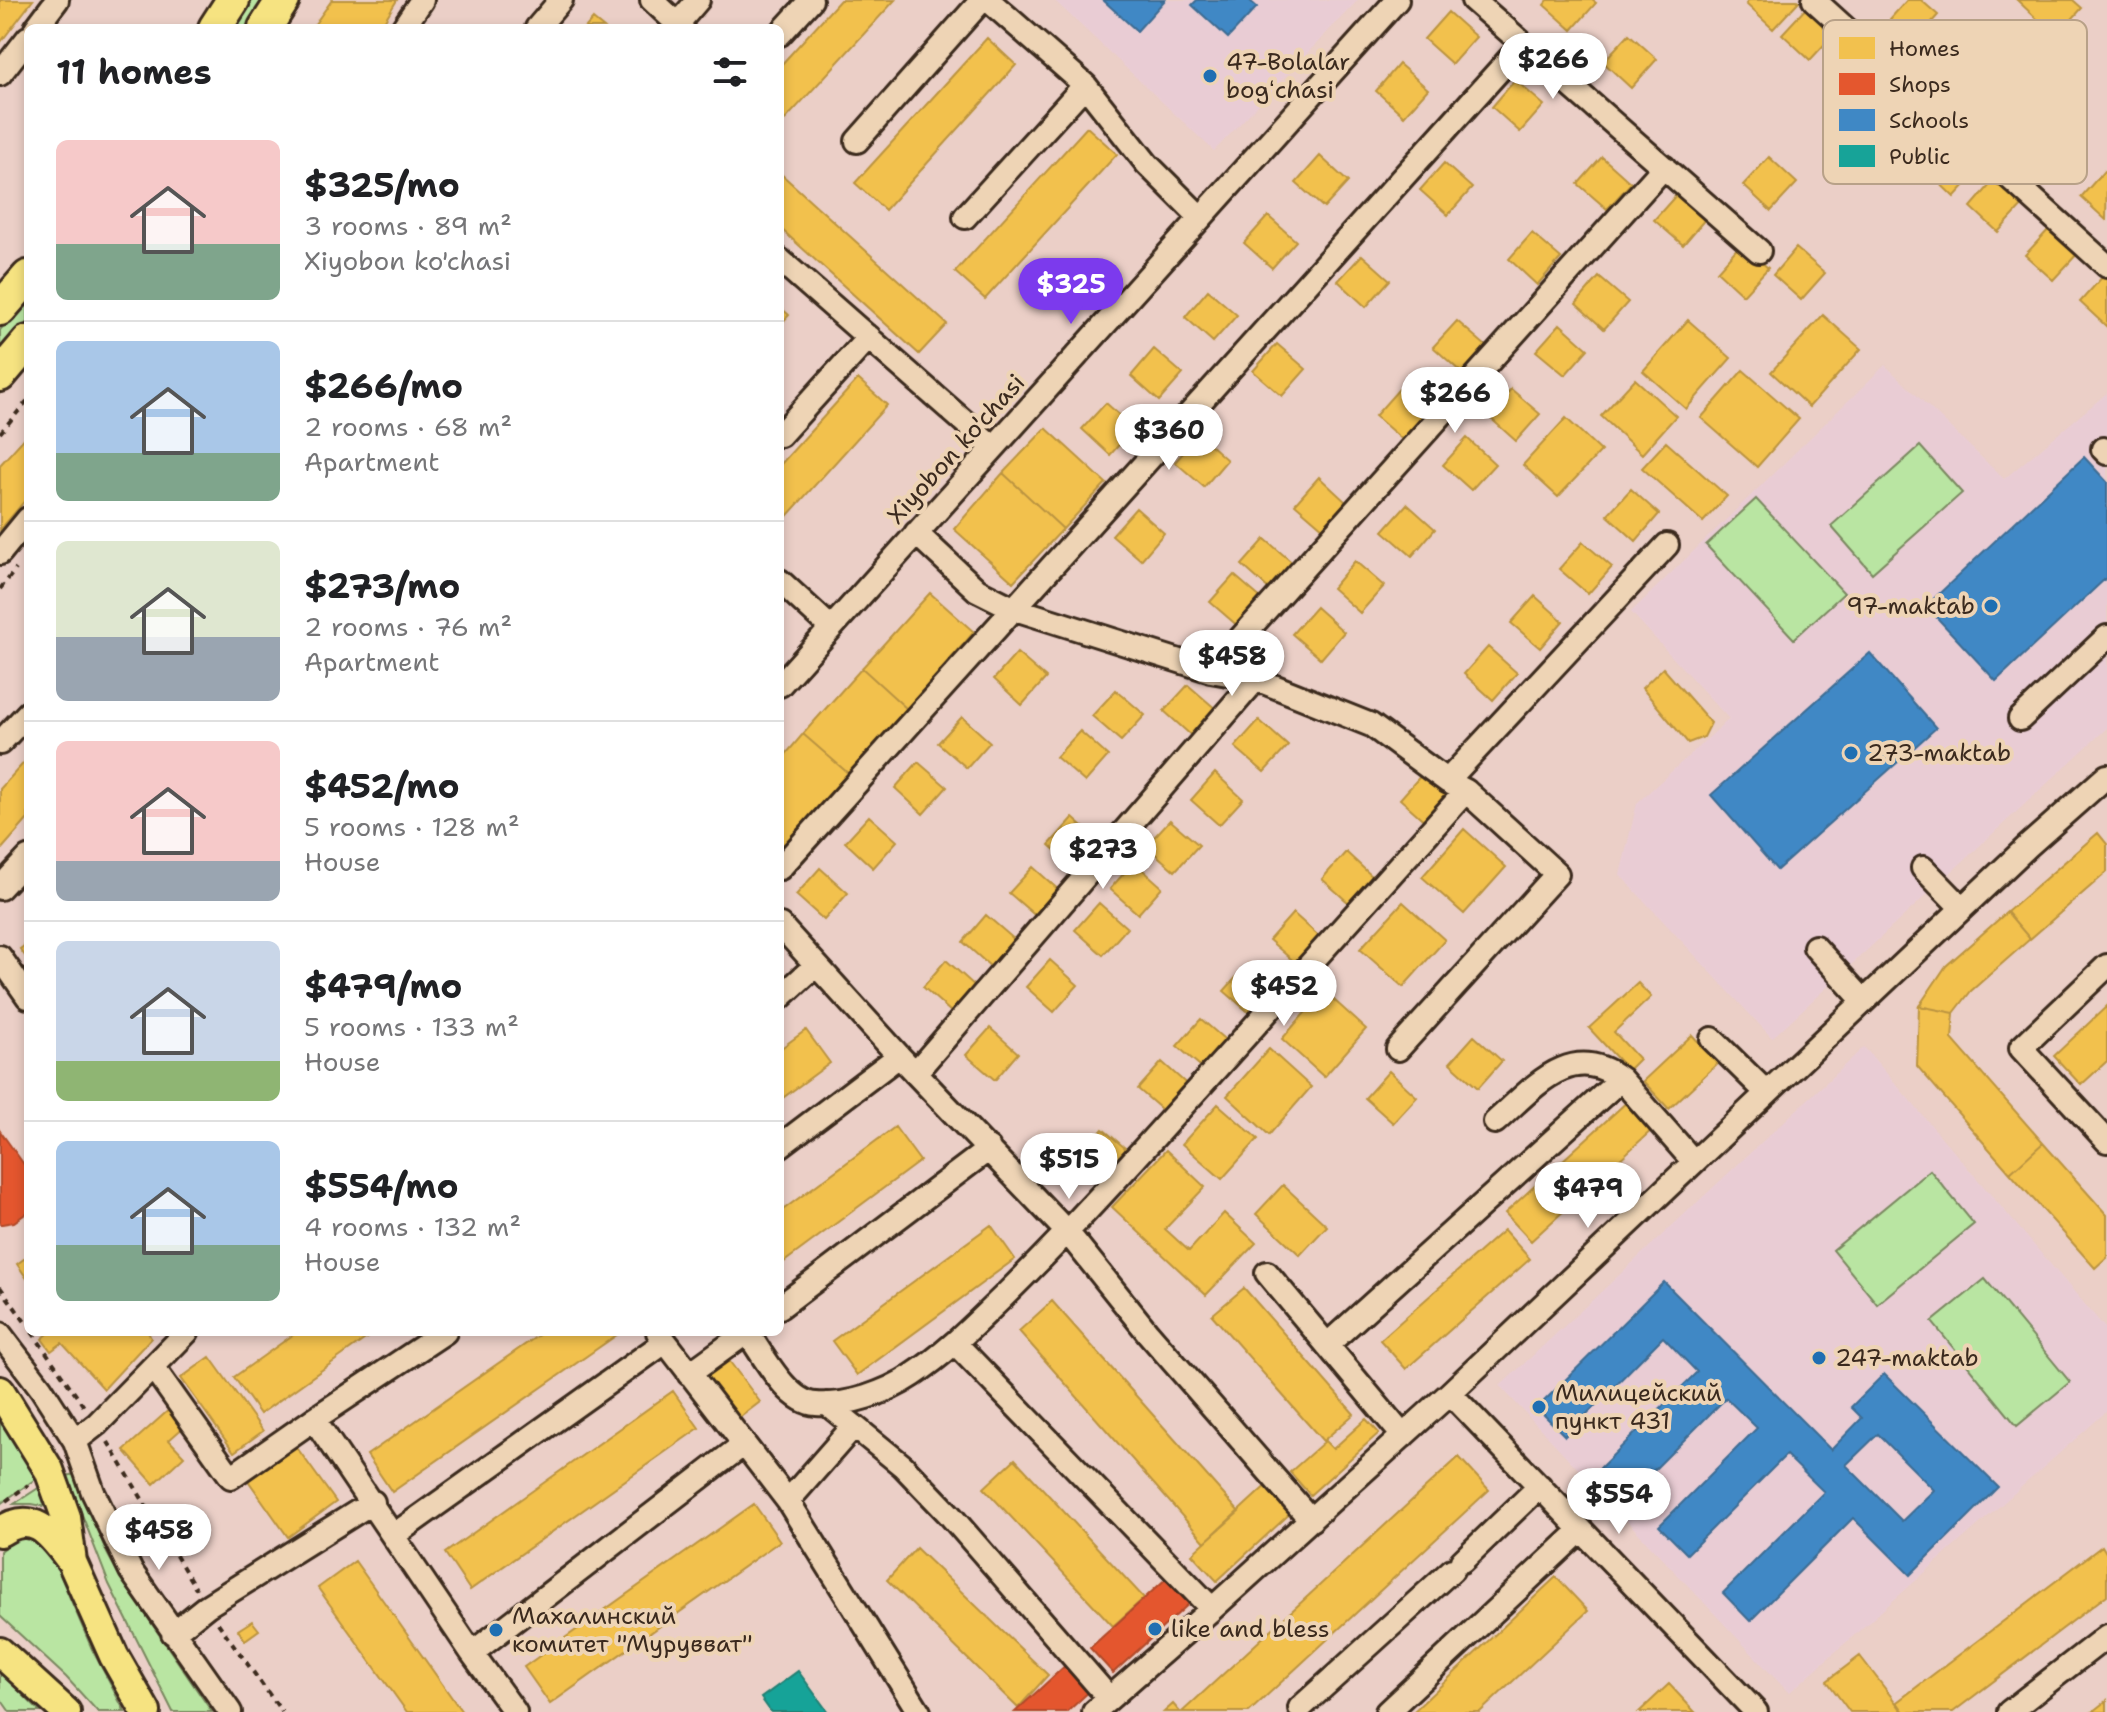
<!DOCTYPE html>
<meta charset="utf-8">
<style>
:root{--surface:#fff;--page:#f6f6f6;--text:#202124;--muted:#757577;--line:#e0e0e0;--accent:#7c3aed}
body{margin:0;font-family:"Shantell Sans",sans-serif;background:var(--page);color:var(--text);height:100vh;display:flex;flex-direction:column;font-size:30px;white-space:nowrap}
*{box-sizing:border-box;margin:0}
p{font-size:26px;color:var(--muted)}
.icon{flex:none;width:44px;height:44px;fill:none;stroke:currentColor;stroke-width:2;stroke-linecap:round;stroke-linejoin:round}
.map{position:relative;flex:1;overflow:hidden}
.side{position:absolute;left:24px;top:24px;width:760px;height:1312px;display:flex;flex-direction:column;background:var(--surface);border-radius:12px;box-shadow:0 4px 12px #0003}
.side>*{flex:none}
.price{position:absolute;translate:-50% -68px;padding:0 18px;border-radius:28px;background:#fff;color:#222;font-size:26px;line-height:52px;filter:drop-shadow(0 2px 4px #0008)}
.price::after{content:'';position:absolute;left:50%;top:48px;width:24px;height:18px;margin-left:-12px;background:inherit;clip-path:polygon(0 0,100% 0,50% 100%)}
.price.current{background:var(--accent);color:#fff}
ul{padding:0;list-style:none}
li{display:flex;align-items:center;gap:24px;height:200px;padding:0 32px}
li+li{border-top:2px solid var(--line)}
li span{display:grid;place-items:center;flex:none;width:224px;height:160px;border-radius:12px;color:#555}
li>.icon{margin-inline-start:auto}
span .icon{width:96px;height:96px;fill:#fffc;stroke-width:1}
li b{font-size:34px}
h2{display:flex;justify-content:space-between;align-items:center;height:96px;padding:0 32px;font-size:34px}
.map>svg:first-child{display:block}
</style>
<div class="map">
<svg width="2107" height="1712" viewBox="0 0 2107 1712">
<rect width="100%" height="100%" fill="#ebcfc7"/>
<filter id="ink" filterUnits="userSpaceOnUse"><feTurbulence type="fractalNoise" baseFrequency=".0125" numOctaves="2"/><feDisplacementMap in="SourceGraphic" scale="16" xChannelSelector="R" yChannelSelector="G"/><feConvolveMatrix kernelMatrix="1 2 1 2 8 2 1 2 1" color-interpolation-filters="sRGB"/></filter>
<g filter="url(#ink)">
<path fill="#e9ccd4" d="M1054,0H1358L1214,151Z
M1885,365L2004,479L2107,393V728L1772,1038L1620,875L1637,803L1729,719L1631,612Z
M1864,1047L2107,1330V1411L1789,1693L1500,1386Z"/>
<path fill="#b9e5a2" stroke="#7a8860" stroke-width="2" d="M250,0H268L251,28H232Z
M28,298V322L0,355V330Z
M1920,446L1962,493L1872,573L1831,526Z
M1756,499L1844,593L1794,639L1706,545Z
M1930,1170L1974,1224L1877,1304L1833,1250Z
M1985,1279L2070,1382L2017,1426L1932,1322Z
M0,1407L16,1430L37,1478L0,1504Z
M74,1474L107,1553L120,1577L212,1712H173L109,1584L67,1476Z
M43,1485L52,1508L32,1504H14Z
M25,1535L46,1542L92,1649L125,1712H98L66,1677L0,1616V1551L14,1539Z
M0,1672L40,1712H10L0,1698Z"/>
<path fill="#f2c14e" stroke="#bb9440" stroke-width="2" d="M0,0H33L0,43Z
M332,0H397L380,28H312Z
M840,0H895L785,120L780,116V66Z
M1548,0H1592L1596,3L1572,30L1544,5Z
M1749,0H1797L1799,1L1773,29L1746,4Z
M1907,0H1921L1938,15L1915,41L1890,19Z
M2017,0H2073L2082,8L2056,37Z
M1808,6L1836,32L1810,60L1782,34Z
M1448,12L1476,37L1452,64L1424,39Z
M593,19L604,28H585Z
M1629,34L1657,59L1631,88L1603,62Z
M987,38L1016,65L885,210L855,183Z
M1399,64L1428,89L1404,116L1376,91Z
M1515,80L1544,105L1520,132L1492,107Z
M1087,127L1117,154L985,299L955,272Z
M1952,143L1980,169L1954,197L1927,171Z
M1320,156L1348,182L1324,208L1296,183Z
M1602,157L1631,183L1607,209L1578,184Z
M1769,157L1797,183L1771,211L1743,185Z
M1444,163L1472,188L1448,215L1420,190Z
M2104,171L2107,174L2106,220L2081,197Z
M780,173L947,324L919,354L780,228Z
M1996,178L2024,204L1998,232L1971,207Z
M1678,193L1706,218L1683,245L1654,220Z
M1268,216L1296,241L1272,268L1244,243Z
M2051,227L2079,252L2053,280L2025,255Z
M1532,233L1561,258L1537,285L1509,259Z
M1741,244L1768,268L1743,295L1717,271Z
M1796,248L1825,273L1801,300L1773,275Z
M1362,255L1390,280L1366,307L1338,281Z
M2105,274L2107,275V327L2080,302Z
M1599,277L1628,302L1604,329L1576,304Z
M1208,290L1237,315L1213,342L1185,317Z
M780,307L789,315L780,325Z
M1823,315L1861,349L1809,407L1771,372Z
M1688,320L1731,358L1686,409L1643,371Z
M1457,321L1486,346L1462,373L1433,347Z
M1560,324L1588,349L1565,375L1536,351Z
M1277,344L1306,369L1282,396L1253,371Z
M1154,349L1183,374L1159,401L1131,376Z
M1743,370L1799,419L1757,467L1701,418Z
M858,379L887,405L780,524V465Z
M1635,379L1676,416L1642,454L1601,416Z
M1399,389L1428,414L1404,441L1375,416Z
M1511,389L1540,414L1516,441L1488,416Z
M1106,403L1134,428L1110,455L1082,429Z
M1566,418L1601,451L1558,497L1523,465Z
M1046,428L1106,483L1063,529L1003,473Z
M28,434V497L0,530V465Z
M1199,435L1227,460L1204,487L1175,462Z
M1467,438L1495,464L1471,490L1443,465Z
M1666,442L1727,496L1703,522L1642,468Z
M1003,473L1063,529L1013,582L954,529Z
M1319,477L1347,503L1324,529L1295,504Z
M1631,489L1659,514L1636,541L1607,515Z
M1407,504L1435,529L1412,556L1383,531Z
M1136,508L1164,533L1141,560L1112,535Z
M1265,539L1294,564L1270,590L1242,565Z
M1583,542L1612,567L1588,594L1559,569Z
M1355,561L1384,586L1360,613L1332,588Z
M1234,575L1263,600L1239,627L1210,602Z
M930,593L974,632L907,709L862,668Z
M1535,596L1563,621L1540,648L1511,623Z
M1316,607L1344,632L1321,659L1292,634Z
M1488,647L1517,673L1493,700L1464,674Z
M1017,653L1046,678L1022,705L994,679Z
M862,668L907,709L849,774L803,734Z
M1663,668L1711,723L1704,737L1688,743L1642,688Z
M1188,685L1217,710L1193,737L1164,711Z
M1116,690L1145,715L1121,741L1092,716Z
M962,717L990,742L967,768L938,743Z
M1259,720L1288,746L1264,772L1235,747Z
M1080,731L1108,756L1085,782L1056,757Z
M803,734L849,774L780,852V761Z
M28,758V819L0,851V789Z
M918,762L947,787L923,814L895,788Z
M1424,772L1452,797L1428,824L1400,799Z
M1215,773L1243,799L1219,825L1191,800Z
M869,816L897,841L873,868L845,842Z
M1073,818L1101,843L1077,870L1049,845Z
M1170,820L1199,845L1175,871L1146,846Z
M1464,829L1506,867L1464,914L1422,877Z
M2098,833L2107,844V872L2030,939L2007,912Z
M1346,852L1374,878L1350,904L1322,879Z
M1134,862L1162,887L1138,914L1110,889Z
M1033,867L1061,892L1038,918L1009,893Z
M820,868L848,893L824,920L796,895Z
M1403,902L1445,940L1403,987L1360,949Z
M1099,903L1127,928L1103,955L1075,930Z
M2007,912L2030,939L1971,991L1954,1013L1919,1006L1946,966Z
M1293,913L1322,939L1298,965L1269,940Z
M986,915L1015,940L991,967L963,942Z
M28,943V960L20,949Z
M946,960L975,986L951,1012L923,987Z
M1050,960L1078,985L1054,1012L1026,987Z
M1248,964L1277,990L1253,1016L1224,991Z
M1638,983L1651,997L1614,1032L1639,1059L1628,1070L1589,1028Z
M1324,991L1366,1029L1324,1077L1282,1039Z
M1919,1006L1954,1013L1952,1039L2043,1143L2010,1173L1917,1066Z
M2107,1006V1061L2081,1085L2054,1056Z
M1201,1019L1230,1044L1206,1071L1177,1046Z
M990,1028L1018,1053L995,1080L966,1055Z
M806,1030L830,1063L780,1100V1049Z
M1692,1035L1718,1063L1669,1109L1643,1081Z
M1474,1036L1502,1061L1478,1088L1450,1063Z
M1269,1049L1311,1087L1269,1135L1227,1096Z
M1162,1062L1191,1088L1167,1114L1138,1089Z
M1389,1071L1417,1097L1393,1123L1365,1098Z
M1629,1100L1654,1128L1531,1241L1505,1213Z
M1218,1104L1258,1139L1222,1179L1182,1144Z
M895,1127L920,1161L780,1265V1212Z
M1103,1129L1132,1154L1108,1181L1080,1156Z
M2043,1143L2107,1215V1257L2095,1268L2010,1173Z
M1166,1150L1205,1187L1165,1229L1189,1251L1224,1213L1256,1243L1206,1295L1112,1207Z
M1283,1185L1327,1226L1300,1255L1256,1214Z
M991,1225L1015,1259L857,1375L832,1341Z
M1504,1230L1530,1259L1406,1369L1380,1340Z
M28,1256V1280L17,1264Z
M1244,1288L1354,1414L1323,1441L1212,1315Z
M1052,1301L1239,1512L1205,1542L1019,1331Z
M50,1332H148L151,1338L104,1389L62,1343L51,1351L42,1339Z
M297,1332H375L260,1414L234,1377Z
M543,1332H621L392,1492L367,1455Z
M210,1357L263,1431L234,1452L181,1378Z
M727,1358L760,1402L739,1418L706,1374Z
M673,1391L699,1428L470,1590L445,1553Z
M171,1408L186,1425L169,1440L184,1456L154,1484L124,1450Z
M1366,1419L1379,1433L1310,1495L1290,1472L1325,1441L1333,1449Z
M295,1445L336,1502L288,1537L247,1479Z
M1459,1457L1489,1490L1249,1712H1182Z
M1015,1459L1144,1598L1113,1626L984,1488Z
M1270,1482L1295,1509L1217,1581L1192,1554Z
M754,1504L780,1541L550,1704L524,1667Z
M2102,1546L2107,1554V1595L1953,1712H1904L1897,1702Z
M916,1548L1048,1675L1018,1708L887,1580Z
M355,1561L462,1712H407L318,1588Z
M1556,1577L1588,1611L1480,1712H1413Z
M252,1621L259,1630L245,1640L238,1630Z
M1860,1656L1903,1712H1850L1827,1681Z
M1669,1684L1695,1712H1639Z
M2107,1700V1712H2092Z
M1173,1704L1180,1712H1164Z"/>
<path fill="#e4572e" stroke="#b14a29" stroke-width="2" d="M0,1131L28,1170V1212L14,1222L2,1224H0Z
M1169,1576L1192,1601L1113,1673L1090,1648Z
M1068,1663L1092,1689L1067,1712H1015Z"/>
<path fill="#3f88c5" stroke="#3e6c93" stroke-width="2" fill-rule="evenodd" d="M1103,0H1165L1137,31Z
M1197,0H1249L1257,7L1228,38L1192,5Z
M2084,457L2107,482V577L1996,681L1926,606Z
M1870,653L1936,728L1777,870L1711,795Z
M1664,1282L1831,1450L1862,1418L1851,1407L1884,1374L1998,1487L1910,1575L1853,1518L1750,1621L1723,1593L1824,1492L1786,1455L1687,1554L1659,1526L1757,1428L1726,1398L1628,1496L1600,1468L1697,1372L1663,1337L1565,1436L1537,1408ZM1878,1434L1934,1490L1902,1521L1846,1465Z"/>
<path fill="#17a398" stroke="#227f73" stroke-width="2" d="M798,1671L828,1712H771L761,1698Z"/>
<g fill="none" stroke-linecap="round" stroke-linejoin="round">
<g stroke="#3b2a1e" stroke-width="28">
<path id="minor" d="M652,0L682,28
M988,0L1085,85L1147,164L1200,217
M1473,0L1759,251
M1814,0L2107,266
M36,28L57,0
M403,28L422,0
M537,28L561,0
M674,28L698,0
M780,34L811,0
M0,74L28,38
M857,141L982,0
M965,217L1085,85
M780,260L993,447
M780,435L869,337
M2103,449L2107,453
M916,533L977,590L1015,609L1211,671L1256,679L1371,725L1447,781L1466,791L1557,874L1398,1049
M0,553L28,519
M780,581L831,628
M1211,671L1664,167
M780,685L1397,0
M2020,719L2107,637
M0,743L28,713
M1447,781L1667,545
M780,868L1523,44
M1923,868L1962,908
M0,888L28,858
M780,925L899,1056L1068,1233L1148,1333L1311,1520
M1815,947L1864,1001
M0,957L28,997
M2107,966L2021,1048L2107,1141
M780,998L816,965
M1712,1039L1767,1093
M915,1073L1256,679
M1495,1122C1533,1089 1570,1040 1621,1079L1694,1162
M780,1146L899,1056
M1267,1273L1403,1436
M780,1307L989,1149
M658,1332L788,1501L919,1712
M747,1332C762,1353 787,1403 816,1404C848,1406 886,1393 913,1375C947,1353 975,1324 1004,1296C1055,1246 1102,1195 1150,1142C1255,1025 1361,908 1466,791
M0,1334L41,1388L75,1441L93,1492L131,1571L230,1712
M955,1343L1212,1609
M1327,1345L1621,1079
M153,1367L231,1477L314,1419L472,1653L515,1712
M689,1374L747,1332
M1450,1393L1756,1712
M827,1404L903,1466L949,1514L1109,1698
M314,1419L445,1332
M75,1441L97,1424L187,1332
M788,1501L853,1427
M394,1535L665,1342
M1462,1561L1540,1486
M173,1633L207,1606L373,1502
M472,1653L744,1444
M1300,1708L1452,1570
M1094,1712L1212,1609L1450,1393L2028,846L2107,776
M1387,1712L1581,1530
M2009,1712L2107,1636"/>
</g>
<g stroke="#3b2a1e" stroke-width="34">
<path id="major" d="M0,1391L49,1470L66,1517L72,1562L114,1656L146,1712
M0,1532C35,1508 52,1536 72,1562
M0,1652L66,1712"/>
</g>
<g stroke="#3b2a1e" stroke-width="38">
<path id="highway" d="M215,28L233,0
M265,28L283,0
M0,309L28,277
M0,375L28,342"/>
</g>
<path stroke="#3b2a1e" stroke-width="4" stroke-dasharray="6 6" stroke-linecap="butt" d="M0,433L28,400
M0,589L16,569
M0,1287L28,1326
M32,1332L85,1408
M108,1442L196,1589
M6,1501L28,1485
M218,1623L282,1712"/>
<use href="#minor" stroke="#eed4b5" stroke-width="22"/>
<use href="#major" stroke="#f6e381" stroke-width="28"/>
<use href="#highway" stroke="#f6e381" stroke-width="32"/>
</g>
</g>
<g fill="#1f6fb2" stroke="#eed4b5" stroke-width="3">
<circle cx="1210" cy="76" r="8"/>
<circle cx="1991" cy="606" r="8"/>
<circle cx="1851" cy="753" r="8"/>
<circle cx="1819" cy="1358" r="8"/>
<circle cx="1539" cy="1407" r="8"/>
<circle cx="1155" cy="1629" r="8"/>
<circle cx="496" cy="1630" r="8"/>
</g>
<g text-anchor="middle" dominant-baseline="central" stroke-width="8" stroke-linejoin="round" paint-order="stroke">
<g font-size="24" fill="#3b2a1e" stroke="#eed4b5" text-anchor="start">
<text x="1226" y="62">47-Bolalar<tspan x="1226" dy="28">bogʻchasi</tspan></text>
<text x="1975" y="606" text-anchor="end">97-maktab</text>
<text x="1867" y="753">273-maktab</text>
<text x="1835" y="1358">247-maktab</text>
<text x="1555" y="1393">Милицейский<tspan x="1555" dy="28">пункт 431</tspan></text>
<text x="512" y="1616">Махалинский<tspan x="512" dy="28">комитет "Мурувват"</tspan></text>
<text x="1171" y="1629">like and bless</text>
</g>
<g font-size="24" fill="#3b2a1e" stroke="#eed4b5">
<text transform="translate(956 449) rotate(-48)">Xiyobon ko'chasi</text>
</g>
</g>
<rect x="1823" y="20" width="264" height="164" rx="12" fill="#eed4b5" stroke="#b8a188" stroke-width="2"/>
<rect x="1839" y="37" width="36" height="22" fill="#f2c14e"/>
<rect x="1839" y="73" width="36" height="22" fill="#e4572e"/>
<rect x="1839" y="109" width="36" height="22" fill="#3f88c5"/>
<rect x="1839" y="145" width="36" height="22" fill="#17a398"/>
<g font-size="22" fill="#3b2a1e">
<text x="1889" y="56">Homes</text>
<text x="1889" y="92">Shops</text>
<text x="1889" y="128">Schools</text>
<text x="1889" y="164">Public</text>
</g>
</svg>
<b class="price" style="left:1553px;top:101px">$266</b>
<b class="price current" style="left:1071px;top:326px">$325</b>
<b class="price" style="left:1455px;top:435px">$266</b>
<b class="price" style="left:1169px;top:472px">$360</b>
<b class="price" style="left:1232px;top:698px">$458</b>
<b class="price" style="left:1103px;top:891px">$273</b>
<b class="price" style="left:1284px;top:1028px">$452</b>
<b class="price" style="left:1069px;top:1201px">$515</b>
<b class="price" style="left:1588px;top:1230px">$479</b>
<b class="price" style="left:1619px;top:1536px">$554</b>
<b class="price" style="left:159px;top:1572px">$458</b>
<section class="side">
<h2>11 homes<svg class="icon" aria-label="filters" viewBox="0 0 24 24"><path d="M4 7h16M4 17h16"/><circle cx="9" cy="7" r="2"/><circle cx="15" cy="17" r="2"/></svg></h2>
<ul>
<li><span style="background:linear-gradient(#f6c9c9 65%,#7fa58c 0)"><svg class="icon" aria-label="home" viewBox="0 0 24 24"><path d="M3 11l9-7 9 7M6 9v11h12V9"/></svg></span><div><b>$325/mo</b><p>3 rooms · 89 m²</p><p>Xiyobon ko'chasi</p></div></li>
<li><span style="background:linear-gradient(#a9c7e8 70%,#7fa58c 0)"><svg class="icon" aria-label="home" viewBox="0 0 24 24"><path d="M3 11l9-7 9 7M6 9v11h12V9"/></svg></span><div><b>$266/mo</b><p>2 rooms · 68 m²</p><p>Apartment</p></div></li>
<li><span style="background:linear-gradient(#dfe7d0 60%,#9aa5b1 0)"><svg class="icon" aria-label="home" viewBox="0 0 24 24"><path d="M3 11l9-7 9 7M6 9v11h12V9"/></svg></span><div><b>$273/mo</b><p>2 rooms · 76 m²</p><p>Apartment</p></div></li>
<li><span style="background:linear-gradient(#f6c9c9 75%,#9aa5b1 0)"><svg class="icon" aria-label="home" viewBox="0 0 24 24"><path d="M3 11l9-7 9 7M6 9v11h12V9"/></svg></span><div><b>$452/mo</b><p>5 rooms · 128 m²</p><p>House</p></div></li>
<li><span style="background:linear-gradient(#c9d6e8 75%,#8fb573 0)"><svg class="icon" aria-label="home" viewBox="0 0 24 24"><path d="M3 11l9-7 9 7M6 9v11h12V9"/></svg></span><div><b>$479/mo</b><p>5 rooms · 133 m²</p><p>House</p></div></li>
<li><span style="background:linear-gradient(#a9c7e8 65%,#7fa58c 0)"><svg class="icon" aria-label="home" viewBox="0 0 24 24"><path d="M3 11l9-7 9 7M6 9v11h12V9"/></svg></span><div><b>$554/mo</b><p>4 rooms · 132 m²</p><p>House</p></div></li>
</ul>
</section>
</div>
